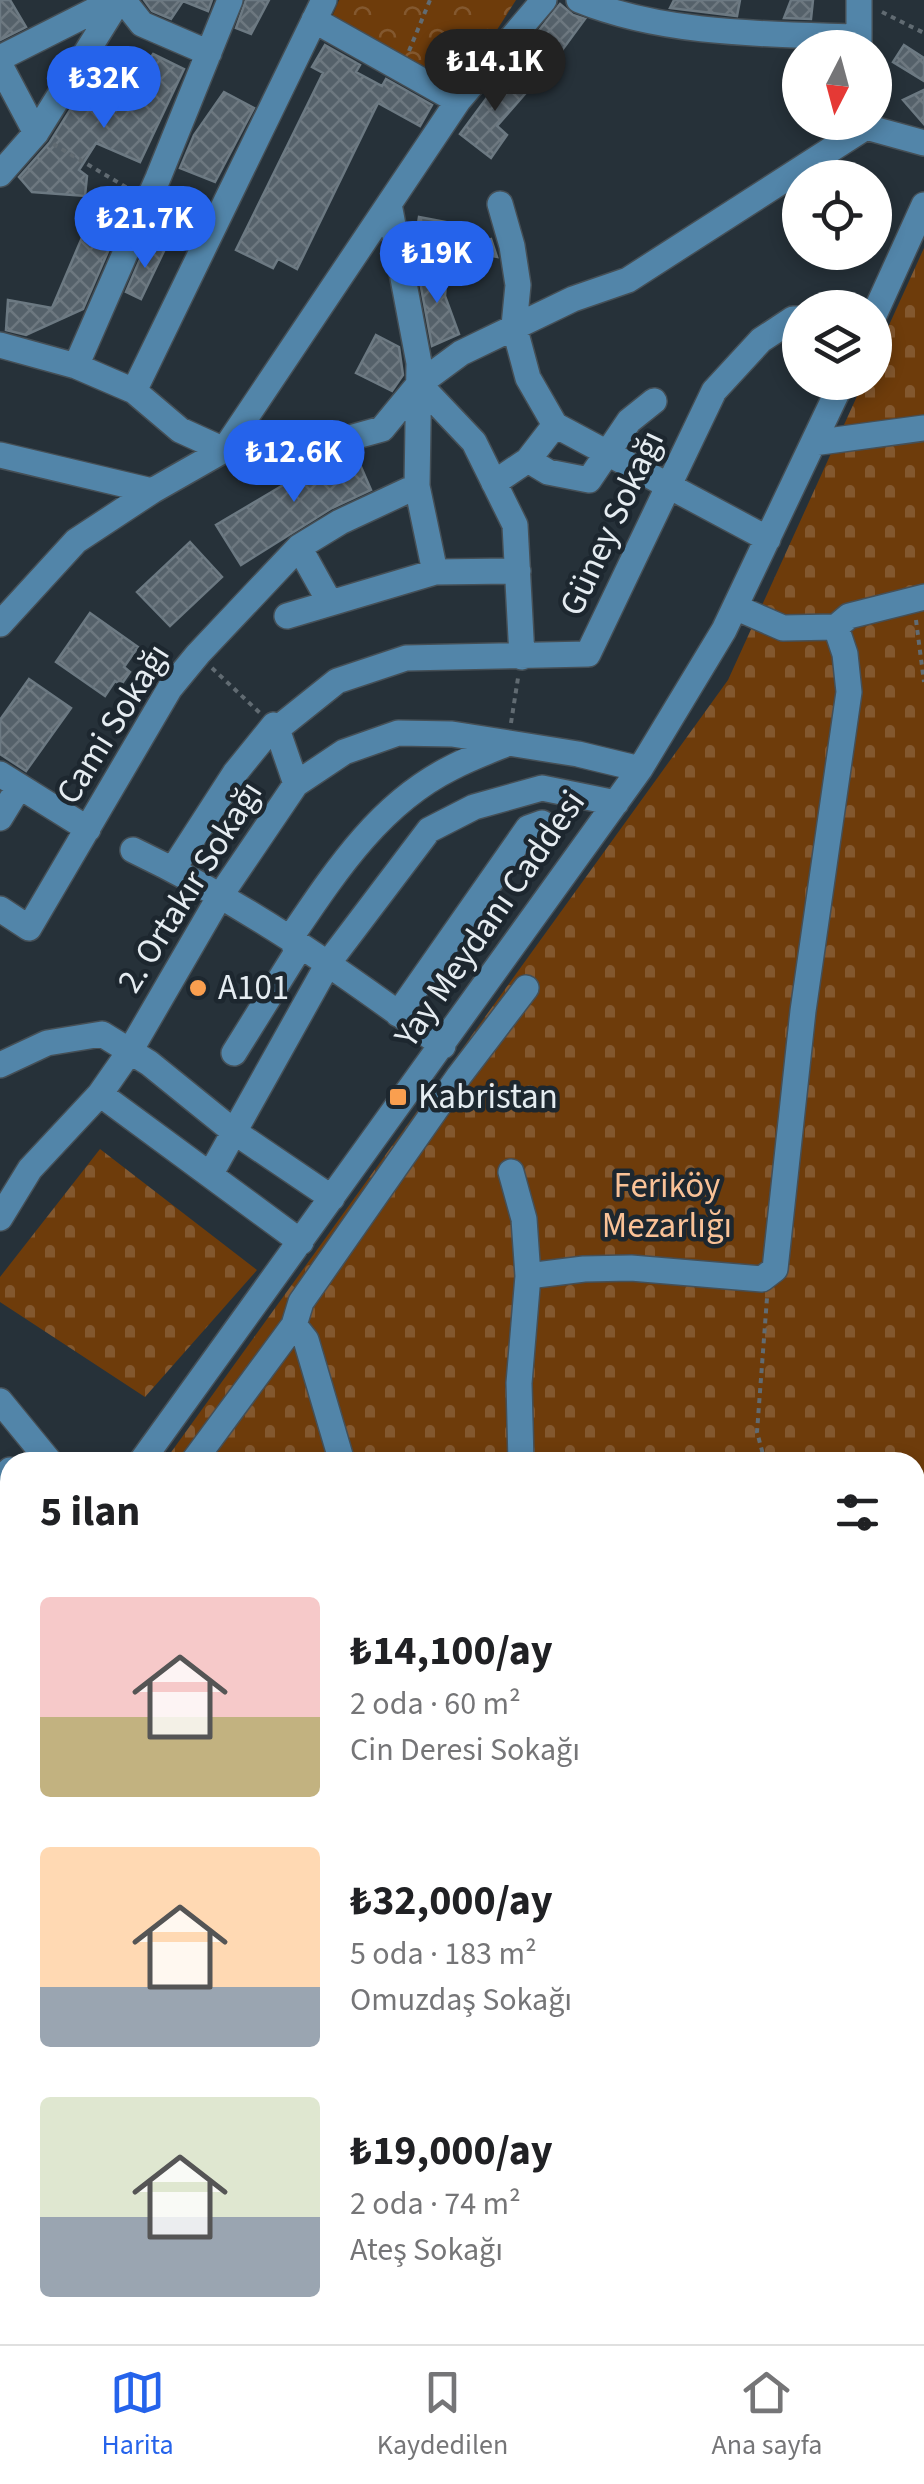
<!DOCTYPE html>
<html lang="tr">
<meta charset="utf-8">
<style>
:root{--surface:#fff;--page:#f6f6f6;--text:#202124;--muted:#757577;--line:#e0e0e0;--accent:#2563eb}
body{margin:0;font-family:"Source Sans 3",sans-serif;background:var(--page);color:var(--text);height:100vh;display:flex;flex-direction:column;font-size:38px;white-space:nowrap}
*{box-sizing:border-box;margin:0}
p{font-size:32px;color:var(--muted)}
.icon{flex:none;width:55px;height:55px;fill:none;stroke:currentColor;stroke-width:2;stroke-linecap:round;stroke-linejoin:round}
.map{position:relative;flex:1;overflow:hidden}
.side{position:absolute;left:0px;top:1452px;width:925px;height:892px;display:flex;flex-direction:column;background:var(--surface);border-radius:30px 30px 0 0;box-shadow:0 5px 15px #0003}
.side>*{flex:none}
.needle{width:65px;rotate:186deg}
.controls{position:absolute;left:782px;top:30px;display:grid;gap:20px}
.controls a{display:grid;place-items:center;width:110px;height:110px;border-radius:50%;background:var(--surface);box-shadow:0 5px 15px #0003;font-size:50px}
.price{position:absolute;translate:-50% -85px;padding:0 22px;border-radius:35px;background:var(--accent);color:#fff;font-size:32px;line-height:65px;filter:drop-shadow(0 2px 5px #0008)}
.price::after{content:'';position:absolute;left:50%;top:60px;width:30px;height:22px;margin-left:-15px;background:inherit;clip-path:polygon(0 0,100% 0,50% 100%)}
.price.current{background:#222;color:#fff}
ul{padding:0;list-style:none}
li{display:flex;align-items:center;gap:30px;height:250px;padding:0 40px}
li span{display:grid;place-items:center;flex:none;width:280px;height:200px;border-radius:10px;color:#555}
li>.icon{margin-inline-start:auto}
span .icon{width:120px;height:120px;fill:#fffc;stroke-width:1}
li b{font-size:42px}
h2{display:flex;justify-content:space-between;align-items:center;height:120px;padding:0 40px;font-size:42px}
.menu{display:flex;justify-content:space-around;align-items:center;height:140px;border-top:2px solid var(--line);background:var(--surface);font-size:28px;color:var(--muted)}
.menu a{display:grid;justify-items:center;gap:5px}
.menu .current{color:var(--accent)}
.map>svg:first-child{display:block}
</style>
<div class="map">
<svg width="924" height="2344" viewBox="0 0 924 2344">
<defs>
<pattern id="cemetery-stones" width="16" height="16" patternUnits="userSpaceOnUse" patternTransform="scale(2.5)"><rect width="16" height="16" fill="#6e3c0b"/><path d="M2 7V4a2 2 0 0 1 4 0v3zM10 15v-3a2 2 0 0 1 4 0v3z" fill="#83582f"/></pattern>
<pattern id="park-crowns" width="20" height="18" patternUnits="userSpaceOnUse" patternTransform="scale(2.5)"><rect width="20" height="18" fill="#6e3c0b"/><path d="M2 6a3 3 0 1 1 6 0M12 15a3 3 0 1 1 6 0" fill="none" stroke="#83582f"/></pattern>
<pattern id="building-cross-hatch" width="8" height="8" patternUnits="userSpaceOnUse" patternTransform="scale(2.5)"><rect width="8" height="8" fill="#55616a"/><path d="M0 0l8 8M0 8l8-8" fill="none" stroke="#6d7880"/></pattern>
</defs>
<rect width="100%" height="100%" fill="#263139"/>
<path fill="url(#cemetery-stones)" d="M924,248V1771L915,1836L924,1897V2344H0V1689L10,1675V2335H915V1462H164L728,680L863,383L875,382V356Z
M100,1149L257,1270L145,1397L0,1302V1277Z"/>
<path fill="url(#park-crowns)" d="M339,0H516L461,86L332,17Z"/>
<path fill="url(#building-cross-hatch)" stroke="#6c7982" stroke-width="2.5" d="M0,0H10L26,27L0,40Z
M144,0H212L208,11L183,1L171,19L152,11Z
M246,0H269L251,34L236,28Z
M674,0H740L737,16L670,8Z
M791,0H813L811,19L784,18Z
M560,4L573,15L585,19L549,68L525,48Z
M325,45L360,65L356,72L382,86L386,79L432,105L420,126L378,103L297,269L278,259L273,268L236,250L323,73L312,67Z
M904,45L924,58V81L893,62Z
M153,54L184,69L140,162L96,143L79,170L87,176L85,196L32,192L19,177L50,142L82,91L116,111Z
M509,68L530,88L497,126L507,135L491,158L460,134Z
M924,90V124L903,100Z
M224,92L254,108L215,182L180,168L194,135Z
M95,207L123,217L83,309L26,335L6,330L8,300L52,308Z
M419,217L451,223L449,249L415,243Z
M491,239L497,257L459,250Z
M147,243L164,251L141,299L126,292Z
M418,271H447L445,296L459,334L432,346Z
M376,335L399,347L403,375L392,391L356,373Z
M355,453L371,490L332,508L241,565L216,525L295,478L292,471L328,455Z
M190,542L222,577L170,626L137,592Z
M90,613L138,647L124,667L130,672L121,685L115,681L105,696L56,662Z
M29,679L71,708L26,771L0,754V720Z"/>
<g fill="none" stroke-linecap="round" stroke-linejoin="round">
<g stroke="#454f56" stroke-width="28">
<path id="minor" d="M123,0L142,24L209,53
M579,0C665,35 767,34 858,37
M314,20L458,101
M859,48V0
M0,58L115,0
M0,65L36,133
M0,174L36,133L119,0
M389,204L419,363L417,486L435,572
M500,204L512,246L518,285L514,326L528,378L555,425L768,539
M875,313L924,205
M0,345L76,366L134,391L180,430L224,450
M76,366L158,178L230,0
M419,384L474,442L515,525L522,657
M134,391L324,0
M813,443L924,428
M224,450L291,438L346,439L382,429L419,384L461,353L573,299L628,280L866,127L924,143
M0,455L152,491
M528,460L548,472L589,480L629,421L654,401
M494,483L528,460L555,425
M299,547L329,601
M735,607L783,628L836,627
M287,616L435,572L518,571
M0,624L76,541L152,491L224,450L458,101L544,0
M0,774L88,829
M296,784L277,729L337,681L406,658L588,654L714,391L761,340L793,319H800
M0,818L19,787
M133,850C248,905 341,971 443,1046
M173,869L235,773L274,725
M0,909L29,928L170,688L198,654L299,547L340,522L417,486
M398,1014L528,828L542,823
M234,1053L297,952L291,937C335,872 379,804 451,768C470,758 489,751 509,743
M0,1065L47,1043L102,1034L149,1063L233,1131L332,1198
M100,1094L301,1242
M511,1172L524,1219L528,1276L519,1383L521,1462
M210,1175L329,962L429,830L474,807L542,788L616,803
M0,1218L30,1169L100,1094L130,1051L220,896L296,784L344,752L398,733L452,734L578,754L640,769
M528,1276L584,1269L631,1268L762,1279L775,1269L803,1011L849,692L845,654L836,627L849,616L924,597
M0,1401L50,1462
M141,1462L640,769L724,630L842,382
M193,1462L294,1325
M342,1462L306,1340L294,1325L301,1302L459,1076L526,988
M0,1479L10,1470
M0,1611L10,1622
M0,1651L10,1638
M0,2271L10,2278
M97,2335L111,2344
M503,2335L505,2344
M674,2344V2335"/>
</g>
<path stroke="#616b72" stroke-width="4" stroke-dasharray="5 5" stroke-linecap="butt" d="M882,12L924,33
M409,51L430,0
M53,144L131,190
M916,620L924,682
M212,668L260,713
M511,723L518,678
M765,1462L757,1432L767,1298"/>
<use href="#minor" stroke="#5285a9" stroke-width="25"/>
</g>
<g fill="#fa9f4f" stroke="#1d272f" stroke-width="4">
<circle cx="198" cy="988" r="10"/>
<rect x="388" y="1087" width="20" height="20" rx="5"/>
</g>
<g text-anchor="middle" dominant-baseline="central" stroke-width="9" stroke-linejoin="round" paint-order="stroke">
<g font-size="35" fill="#e5ecf1" stroke="#1d272f">
<text transform="translate(612 523) rotate(-65)">Güney Sokağı</text>
<text transform="translate(113 724) rotate(-58)">Cami Sokağı</text>
<text transform="translate(190 887) rotate(-58)">2. Ortakır Sokağı</text>
<text transform="translate(490 919) rotate(-55)">Yay Meydanı Caddesi</text>
</g>
<g font-size="35" fill="#e5ecf1" stroke="#1d272f" text-anchor="start">
<text x="218" y="988">A101</text>
<text x="418" y="1097">Kabristan</text>
</g>
<g font-size="35" fill="#fac297" stroke="#1d272f">
<text x="667" y="1186">Feriköy<tspan x="667" dy="40">Mezarlığı</tspan></text>
</g>
</g>
</svg>
<div class="controls">
<a><svg class="needle" viewBox="-14 -14 28 28"><path d="M0-13l5 13h-10z" fill="#e53935"/><path d="M0 13l5-13h-10z" fill="#757577"/></svg></a>
<a><svg class="icon" aria-label="locate" viewBox="0 0 24 24"><circle cx="12" cy="12" r="6"/><path d="M12 2v4M12 18v4M2 12h4M18 12h4"/></svg></a>
<a><svg class="icon" aria-label="layers" viewBox="0 0 24 24"><path d="M12 4l9 5-9 5-9-5zM3 14l9 5 9-5"/></svg></a>
</div>
<b class="price current" style="left:495px;top:114px">₺14.1K</b>
<b class="price" style="left:104px;top:131px">₺32K</b>
<b class="price" style="left:145px;top:271px">₺21.7K</b>
<b class="price" style="left:437px;top:306px">₺19K</b>
<b class="price" style="left:294px;top:505px">₺12.6K</b>
<section class="side">
<h2>5 ilan<svg class="icon" aria-label="filters" viewBox="0 0 24 24"><path d="M4 7h16M4 17h16"/><circle cx="9" cy="7" r="2"/><circle cx="15" cy="17" r="2"/></svg></h2>
<ul>
<li><span style="background:linear-gradient(#f6c9c9 60%,#c2b280 0)"><svg class="icon" aria-label="home" viewBox="0 0 24 24"><path d="M3 11l9-7 9 7M6 9v11h12V9"/></svg></span><div><b>₺14,100/ay</b><p>2 oda · 60 m²</p><p>Cin Deresi Sokağı</p></div></li>
<li><span style="background:linear-gradient(#ffd9b3 70%,#9aa5b1 0)"><svg class="icon" aria-label="home" viewBox="0 0 24 24"><path d="M3 11l9-7 9 7M6 9v11h12V9"/></svg></span><div><b>₺32,000/ay</b><p>5 oda · 183 m²</p><p>Omuzdaş Sokağı</p></div></li>
<li><span style="background:linear-gradient(#dfe7d0 60%,#9aa5b1 0)"><svg class="icon" aria-label="home" viewBox="0 0 24 24"><path d="M3 11l9-7 9 7M6 9v11h12V9"/></svg></span><div><b>₺19,000/ay</b><p>2 oda · 74 m²</p><p>Ateş Sokağı</p></div></li>
</ul>
</section>
</div>
<nav class="menu">
<a class="current"><svg class="icon" aria-label="map" viewBox="0 0 24 24"><path d="M3 6l6-2 6 2 6-2v14l-6 2-6-2-6 2zM9 4v14M15 6v14"/></svg>Harita</a>
<a><svg class="icon" aria-label="saved" viewBox="0 0 24 24"><path d="M7 4h10v16l-5-4-5 4z"/></svg>Kaydedilen</a>
<a><svg class="icon" aria-label="home" viewBox="0 0 24 24"><path d="M3 11l9-7 9 7M6 9v11h12V9"/></svg>Ana sayfa</a>
</nav>
